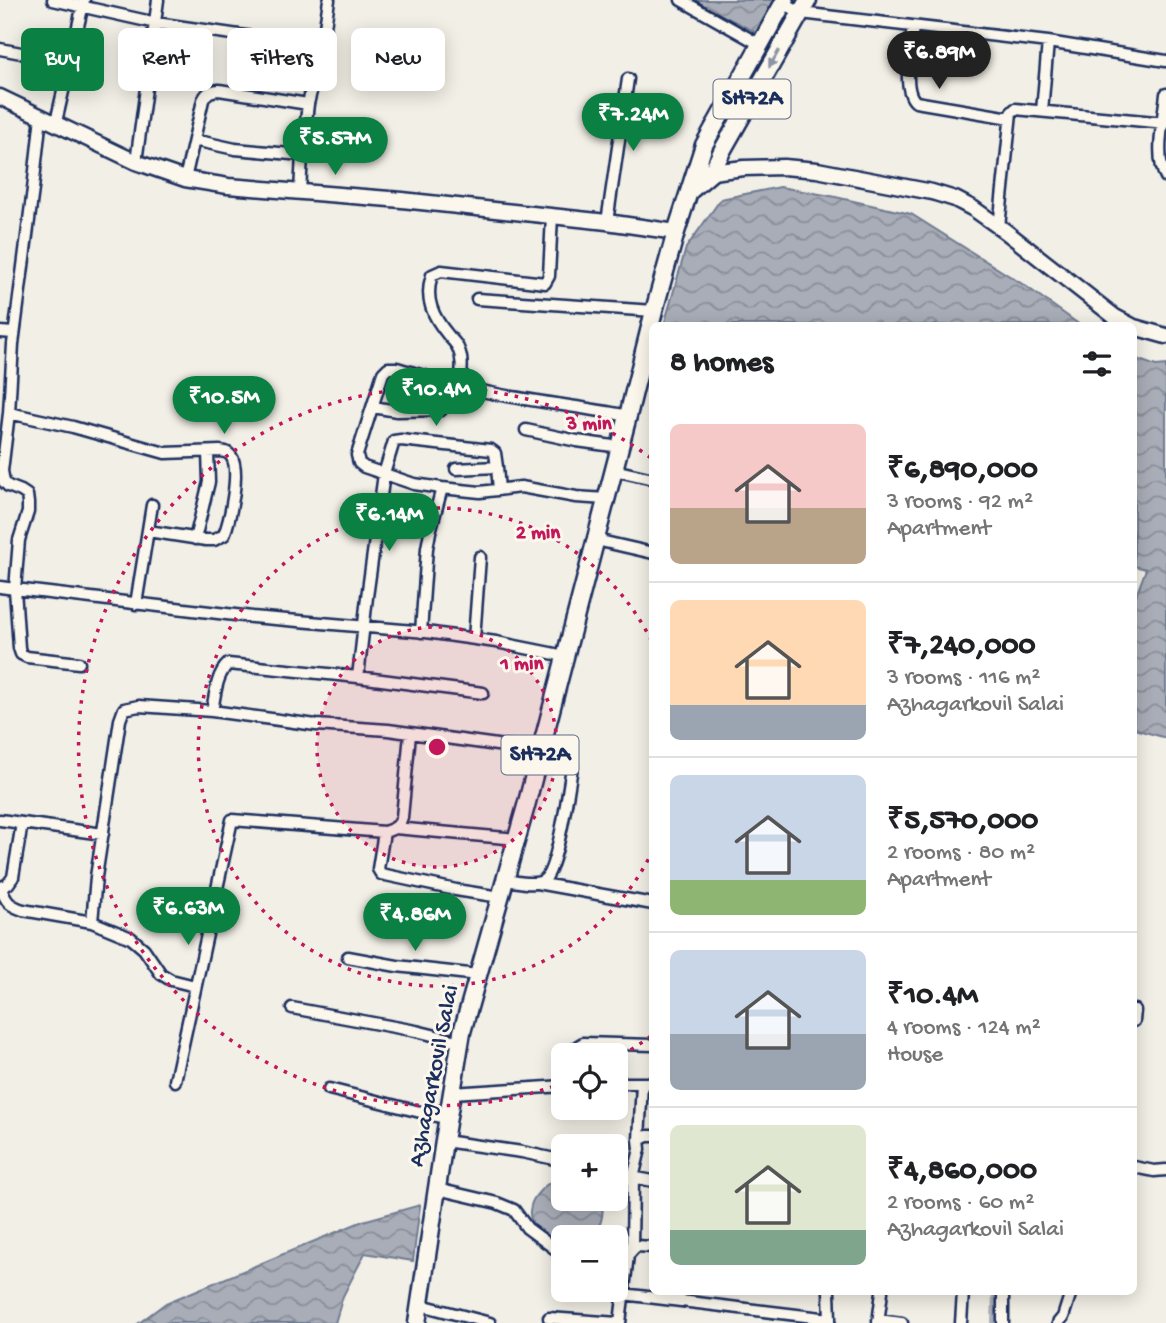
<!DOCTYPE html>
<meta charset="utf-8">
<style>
:root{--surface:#fff;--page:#f6f6f6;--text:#202124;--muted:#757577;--line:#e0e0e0;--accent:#0b8043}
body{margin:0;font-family:"Gochi Hand",sans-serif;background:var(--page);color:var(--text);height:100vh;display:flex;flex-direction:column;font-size:26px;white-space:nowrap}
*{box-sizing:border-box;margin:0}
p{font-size:23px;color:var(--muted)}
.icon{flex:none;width:38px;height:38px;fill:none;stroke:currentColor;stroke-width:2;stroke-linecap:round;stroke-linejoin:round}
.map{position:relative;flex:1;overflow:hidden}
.details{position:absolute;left:649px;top:322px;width:488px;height:973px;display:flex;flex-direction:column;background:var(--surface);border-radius:10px;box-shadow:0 4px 18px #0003}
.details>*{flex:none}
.banner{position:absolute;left:21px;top:28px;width:523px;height:63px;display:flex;gap:14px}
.tools{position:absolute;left:551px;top:1043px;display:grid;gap:14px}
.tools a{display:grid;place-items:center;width:77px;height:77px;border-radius:10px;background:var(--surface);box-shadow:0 4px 18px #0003;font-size:35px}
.price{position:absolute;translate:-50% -60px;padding:0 16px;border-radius:24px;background:var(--accent);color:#fff;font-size:23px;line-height:46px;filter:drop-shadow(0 2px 4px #0008)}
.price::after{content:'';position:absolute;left:50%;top:42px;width:21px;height:16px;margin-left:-10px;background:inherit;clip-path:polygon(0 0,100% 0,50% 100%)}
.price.active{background:#222;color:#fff}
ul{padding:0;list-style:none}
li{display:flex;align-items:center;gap:21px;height:175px;padding:0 21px}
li+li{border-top:2px solid var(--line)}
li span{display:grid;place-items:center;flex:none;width:196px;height:140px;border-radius:10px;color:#555}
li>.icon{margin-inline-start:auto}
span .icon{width:84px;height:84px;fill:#fffc;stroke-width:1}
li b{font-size:30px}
h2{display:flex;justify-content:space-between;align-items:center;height:84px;padding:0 21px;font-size:30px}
.chip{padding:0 24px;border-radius:10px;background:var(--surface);box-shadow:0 4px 18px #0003;font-size:24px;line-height:63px}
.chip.active{background:var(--accent);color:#fff}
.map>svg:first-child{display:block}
</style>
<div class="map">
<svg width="1166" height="1323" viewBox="0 0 1166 1323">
<defs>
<pattern id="water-waves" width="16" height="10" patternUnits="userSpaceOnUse" patternTransform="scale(1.75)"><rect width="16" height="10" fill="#a9adb7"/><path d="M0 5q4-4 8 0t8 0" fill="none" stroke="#898d98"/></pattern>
</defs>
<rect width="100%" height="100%" fill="#f2efe6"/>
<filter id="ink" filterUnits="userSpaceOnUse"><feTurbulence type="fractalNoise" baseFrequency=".0143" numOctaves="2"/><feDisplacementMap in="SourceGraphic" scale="14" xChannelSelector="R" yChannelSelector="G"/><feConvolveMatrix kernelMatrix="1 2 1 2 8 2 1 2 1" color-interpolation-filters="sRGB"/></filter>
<g filter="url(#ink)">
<path fill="url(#water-waves)" stroke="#707b93" stroke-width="2" d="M692,0H774L757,33Z
M780,187L831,196L911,214L1027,287L1080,325H664L686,248L721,199Z
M1134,358L1156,366L1166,365V738L1134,729V601L1146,569L1134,566Z
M563,1180L564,1199H602C604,1213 602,1227 591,1237H564L563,1242C547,1241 525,1225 531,1206C532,1198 545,1184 552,1182C556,1180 560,1180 563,1180Z
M420,1205L413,1261L365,1253L343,1296L335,1323H139L166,1303L363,1221Z"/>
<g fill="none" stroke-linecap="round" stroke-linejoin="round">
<path stroke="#a9adb7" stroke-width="10" d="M996,1323L997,1292"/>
<g stroke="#1b2f5e" stroke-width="15">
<path id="minor" d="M53,0L156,23L322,47
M681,0L759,44
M783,3L801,13L1048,42L1166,61
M913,27C911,46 901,90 916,102L1010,118
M0,49L69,62
M1166,94C1164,115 1154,159 1166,177
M1042,111L1048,42
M41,116L33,189L13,344L9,413L2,471L4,482L8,486L21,491L27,495L28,503V512L19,540L15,589L252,617L426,632L496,642L565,656
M56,122L84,0
M194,140L235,149L302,155
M136,162L158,0
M185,179L203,100C207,92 210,91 219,90L308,104
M300,192L302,155L308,104L322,47L329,0
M607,222L628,79
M999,227L1011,113L1015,109L1166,123
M477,299L654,311
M0,332L14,333
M460,386C461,374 464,360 458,348C456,343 451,339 448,335C433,317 424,299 432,275L441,271L545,283L549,276L552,216
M373,407L397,411L441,410
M9,413L73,427L165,453L220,451C225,452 227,451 231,456C241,469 230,520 224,535L214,540H206L148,531
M526,430L577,441L620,447
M456,469L497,467L499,490
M614,470L653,479
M606,499L576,497L521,487L480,492L442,488L414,484L364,467L359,463L357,455L383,373L388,368H397C428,377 459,387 491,393C536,402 583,407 628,416
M195,539L209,482L208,452
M596,540L653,553
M0,587L15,589L19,648L21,654L27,657L79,663
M136,604L152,505
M421,632L427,548L430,532L442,488
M474,639L480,557
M358,677L367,597L384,474L394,441L401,440L491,450L495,453L497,467
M212,711C215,696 216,675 228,664L358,677L483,693
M0,820L103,834
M395,828L517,839
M384,832L378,869L381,874L456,890L500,897
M505,880C516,881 535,887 544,880C557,870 569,787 572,767C568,754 552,755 540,752
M537,883L653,904
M0,888L8,884L13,877L22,823
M1,889C7,903 9,905 23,910L92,922L131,938L144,949L161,974L171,980L195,986
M92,922L96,877L120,720L124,709L139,706L212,711L316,725L388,730L497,745L541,749
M348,957L397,966L478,975
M292,1008L416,1031L461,1042
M1134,1021L1135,1010
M576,1055L578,1046L583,1043L653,1045
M175,1081L232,820L384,832C394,829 399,827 402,817L410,734
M616,1083H653
M329,1089L448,1119
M452,1093L564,1086
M639,1140L642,1083
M444,1141L522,1152L564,1161
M1134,1167L1154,1171L1166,1170
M616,1174L653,1181
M437,1189L497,1203L514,1210L527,1228L558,1251H564
M616,1250L632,1249L633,1178L640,1149L639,1140L647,1136H653
M829,1292L830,1319
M623,1294L830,1319L829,1323
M421,1305L490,1323
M549,1318L618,1323
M878,1320L902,1323
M620,1323L628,1255L636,1246L653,1247
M878,1323L882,1292
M961,1323L963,1292
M1003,1323V1292
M1058,1323L1063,1317L1071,1292"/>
</g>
<g stroke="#1b2f5e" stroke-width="19">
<path id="secondary" d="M0,97L136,162L185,179L228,186L402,200L607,222L676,232
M706,170L712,172L744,168L784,167L817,170L932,192L955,199L974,209L1005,231L1115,317L1132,326
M1134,327L1166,336"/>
</g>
<g stroke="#1b2f5e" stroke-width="21">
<path id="primary" d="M691,190L712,172L722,151L808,0
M417,1323L444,1141L462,1032L526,806L628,416L654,311L676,232L704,145L785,0"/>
</g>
<use href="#minor" stroke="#fbf7ec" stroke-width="10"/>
<use href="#secondary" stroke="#fbf7ec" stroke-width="14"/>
<use href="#primary" stroke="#fbf7ec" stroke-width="16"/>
</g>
<defs><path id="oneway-solid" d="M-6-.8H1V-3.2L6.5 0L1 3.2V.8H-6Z" transform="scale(1.75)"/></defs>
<use fill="#8b93a5" href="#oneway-solid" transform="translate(774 59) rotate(120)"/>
</g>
<circle cx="437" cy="747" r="120" fill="#c2185b" fill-opacity=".12"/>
<g fill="none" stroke="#c2185b" stroke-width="3.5" stroke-dasharray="3.5 7">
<circle cx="437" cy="747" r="120"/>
<path d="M653 850A239 239 0 1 1 653 644"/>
<path d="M651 1036A359 359 0 0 1 617 1058M563 1083A359 359 0 1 1 651 458"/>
</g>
<g text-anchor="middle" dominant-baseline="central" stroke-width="6" stroke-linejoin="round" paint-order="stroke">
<g fill="#fbf7ec" stroke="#5e6b89" stroke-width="2">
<rect x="713.5" y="79.5" width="77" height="39" rx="5"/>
<rect x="501.5" y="735.5" width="77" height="39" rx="5"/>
</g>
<g font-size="23" font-weight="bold" fill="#1b2f5e">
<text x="752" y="99">SH72A</text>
<text x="540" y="755">SH72A</text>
</g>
<g font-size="24" fill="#1b2f5e" stroke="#fbf7ec">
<text transform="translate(435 1076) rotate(-79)">Azhagarkovil Salai</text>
</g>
</g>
<circle cx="437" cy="747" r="10" fill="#c2185b" stroke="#fbf7ec" stroke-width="3.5"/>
<g font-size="21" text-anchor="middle" font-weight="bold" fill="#c2185b" stroke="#fbf7ec" stroke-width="6" stroke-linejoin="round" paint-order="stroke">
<text x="589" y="429">3 min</text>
<text x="538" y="538">2 min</text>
<text x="522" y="669">1 min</text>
</g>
</svg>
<div class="tools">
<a><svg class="icon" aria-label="locate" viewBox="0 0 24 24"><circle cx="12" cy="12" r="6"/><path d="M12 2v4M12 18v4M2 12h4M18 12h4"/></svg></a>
<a>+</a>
<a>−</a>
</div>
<b class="price active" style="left:939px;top:91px">₹6.89M</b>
<b class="price" style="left:633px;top:153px">₹7.24M</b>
<b class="price" style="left:335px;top:177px">₹5.57M</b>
<b class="price" style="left:436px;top:428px">₹10.4M</b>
<b class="price" style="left:224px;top:436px">₹10.5M</b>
<b class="price" style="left:389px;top:553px">₹6.14M</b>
<b class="price" style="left:188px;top:947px">₹6.63M</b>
<b class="price" style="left:415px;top:953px">₹4.86M</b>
<div class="banner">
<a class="chip active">Buy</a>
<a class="chip">Rent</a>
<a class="chip">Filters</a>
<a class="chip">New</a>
</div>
<section class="details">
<h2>8 homes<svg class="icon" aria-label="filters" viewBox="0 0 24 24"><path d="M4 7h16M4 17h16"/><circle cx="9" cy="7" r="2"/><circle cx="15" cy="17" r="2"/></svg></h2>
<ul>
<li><span style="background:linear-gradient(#f6c9c9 60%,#b9a48a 0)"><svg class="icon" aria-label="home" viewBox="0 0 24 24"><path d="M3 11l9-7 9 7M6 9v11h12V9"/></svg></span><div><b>₹6,890,000</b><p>3 rooms · 92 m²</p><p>Apartment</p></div></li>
<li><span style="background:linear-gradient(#ffd9b3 75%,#9aa5b1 0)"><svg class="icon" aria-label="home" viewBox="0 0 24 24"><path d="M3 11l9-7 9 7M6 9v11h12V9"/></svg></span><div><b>₹7,240,000</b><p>3 rooms · 116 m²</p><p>Azhagarkovil Salai</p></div></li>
<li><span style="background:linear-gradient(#c9d6e8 75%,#8fb573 0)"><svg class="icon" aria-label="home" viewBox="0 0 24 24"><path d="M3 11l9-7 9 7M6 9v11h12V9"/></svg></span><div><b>₹5,570,000</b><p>2 rooms · 80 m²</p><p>Apartment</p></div></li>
<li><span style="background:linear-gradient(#c9d6e8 60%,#9aa5b1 0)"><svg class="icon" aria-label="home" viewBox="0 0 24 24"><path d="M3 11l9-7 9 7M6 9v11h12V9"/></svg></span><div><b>₹10.4M</b><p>4 rooms · 124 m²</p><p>House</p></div></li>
<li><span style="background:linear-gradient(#dfe7d0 75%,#7fa58c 0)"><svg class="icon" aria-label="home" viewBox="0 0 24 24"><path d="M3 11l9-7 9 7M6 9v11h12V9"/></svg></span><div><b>₹4,860,000</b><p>2 rooms · 60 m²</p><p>Azhagarkovil Salai</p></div></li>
</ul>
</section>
</div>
